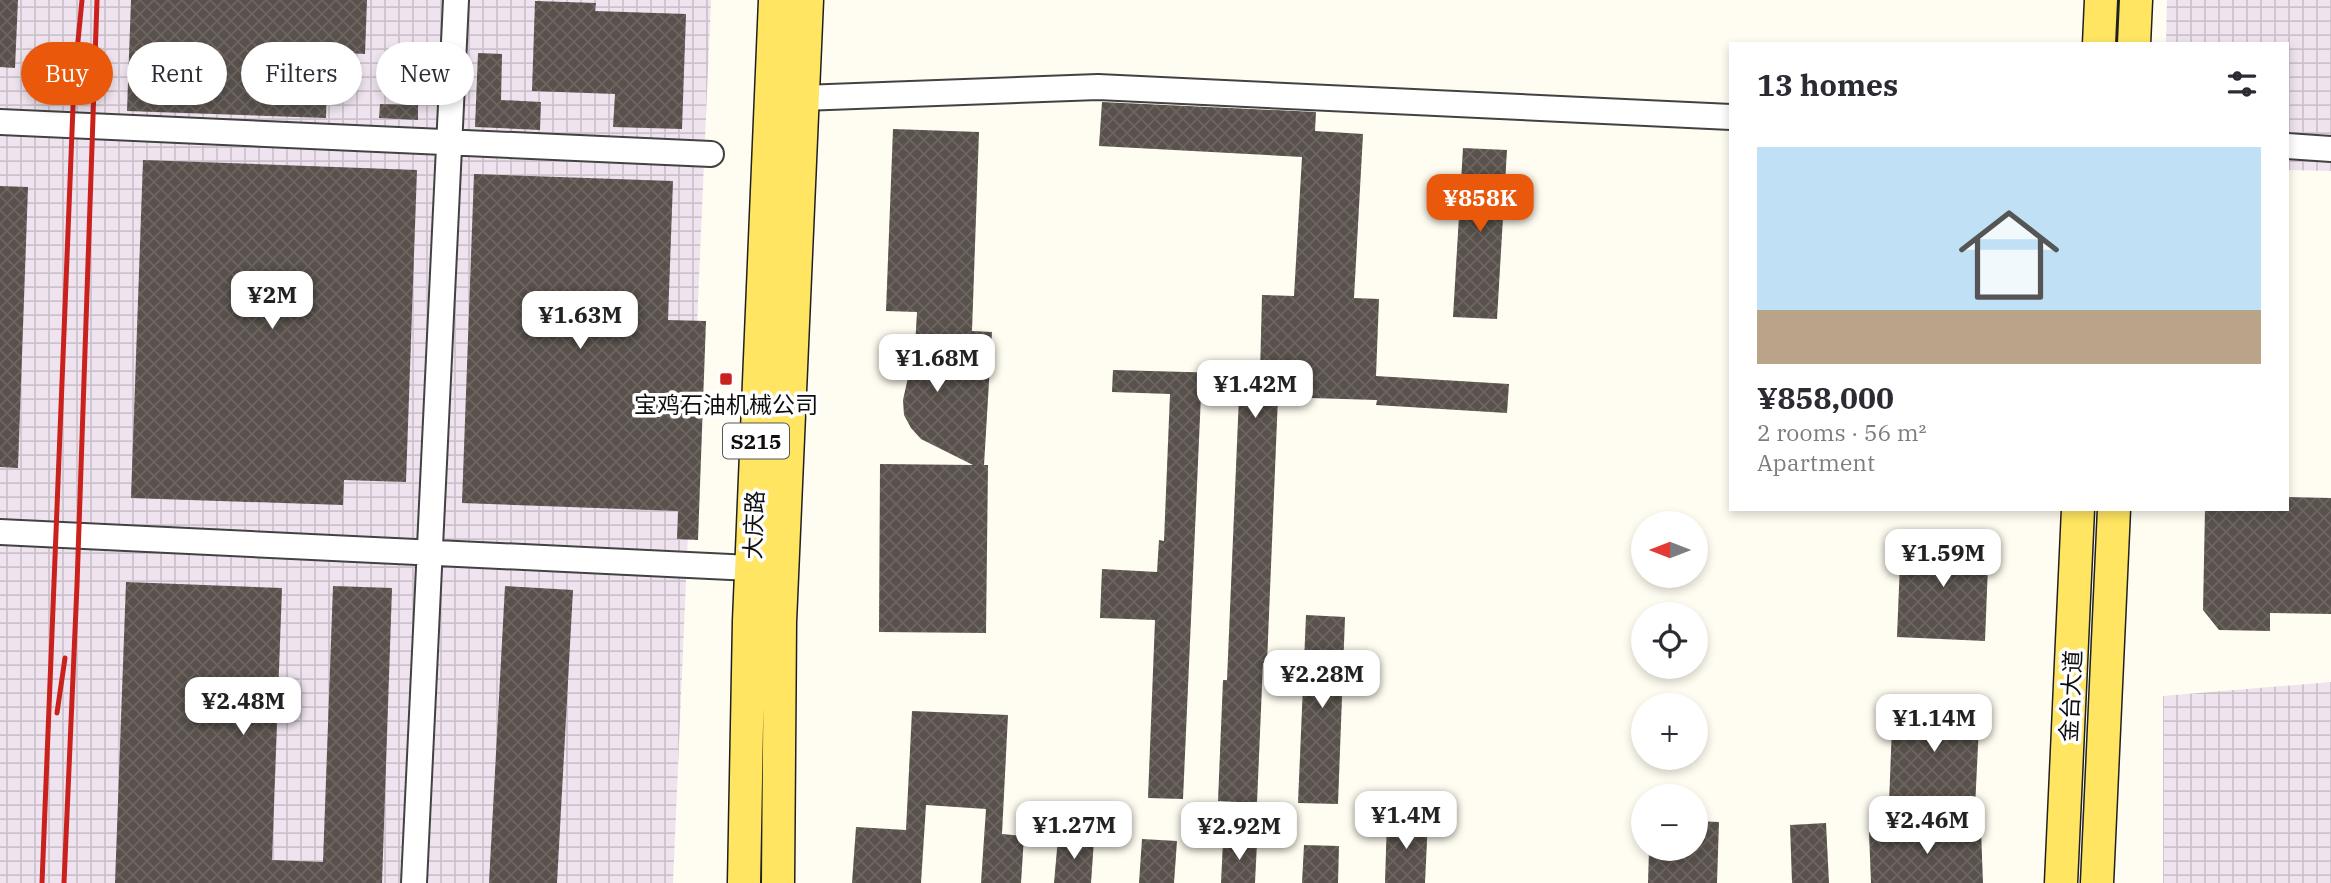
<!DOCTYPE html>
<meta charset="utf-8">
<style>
:root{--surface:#fff;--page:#f2f2f3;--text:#2b2b33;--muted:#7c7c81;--line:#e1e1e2;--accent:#ea580c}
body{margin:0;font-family:"IBM Plex Serif","Noto Sans SC",serif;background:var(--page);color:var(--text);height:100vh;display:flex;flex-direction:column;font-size:26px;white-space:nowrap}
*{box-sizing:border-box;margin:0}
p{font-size:23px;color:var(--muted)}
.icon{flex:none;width:38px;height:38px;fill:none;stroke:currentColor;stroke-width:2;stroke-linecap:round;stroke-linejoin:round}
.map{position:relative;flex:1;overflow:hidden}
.side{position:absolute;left:1729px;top:42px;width:560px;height:469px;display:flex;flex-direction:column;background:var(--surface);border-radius:0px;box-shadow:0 4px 10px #0003}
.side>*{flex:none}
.hud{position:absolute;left:21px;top:42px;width:665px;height:63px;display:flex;gap:14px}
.needle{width:46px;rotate:270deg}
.fabs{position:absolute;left:1631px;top:511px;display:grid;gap:14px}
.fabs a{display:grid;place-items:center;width:77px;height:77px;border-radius:50%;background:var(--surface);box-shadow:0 4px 10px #0003;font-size:35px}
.price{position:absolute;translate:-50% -60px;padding:0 16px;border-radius:14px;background:#fff;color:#222;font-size:23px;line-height:46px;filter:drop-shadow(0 2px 4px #0008)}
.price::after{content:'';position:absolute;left:50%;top:42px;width:21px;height:16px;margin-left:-10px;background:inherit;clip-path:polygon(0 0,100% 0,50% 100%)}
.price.on{background:var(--accent);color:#fff}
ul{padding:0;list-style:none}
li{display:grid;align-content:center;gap:14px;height:371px;padding:0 28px}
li+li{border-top:2px solid var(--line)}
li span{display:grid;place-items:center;height:217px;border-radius:0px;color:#555}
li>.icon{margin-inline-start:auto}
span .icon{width:126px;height:126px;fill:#fffc;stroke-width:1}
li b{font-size:30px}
h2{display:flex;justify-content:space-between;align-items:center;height:84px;padding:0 28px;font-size:30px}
.chip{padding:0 24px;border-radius:32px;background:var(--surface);box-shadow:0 4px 10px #0003;font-size:24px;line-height:63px}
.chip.on{background:var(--accent);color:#fff}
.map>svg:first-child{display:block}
</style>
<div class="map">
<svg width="2331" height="883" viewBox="0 0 2331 883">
<defs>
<pattern id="industrial-grid" width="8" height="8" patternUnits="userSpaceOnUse" patternTransform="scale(1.75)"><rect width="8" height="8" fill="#eee3ee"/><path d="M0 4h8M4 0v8" fill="none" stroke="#cbc2cb"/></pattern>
<pattern id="building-cross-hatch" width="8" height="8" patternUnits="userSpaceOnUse" patternTransform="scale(1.75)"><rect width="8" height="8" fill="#59514b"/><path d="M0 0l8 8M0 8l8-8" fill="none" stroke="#6c6561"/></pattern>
</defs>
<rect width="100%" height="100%" fill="#fffdf1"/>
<path fill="url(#industrial-grid)" d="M0,0H711L673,883H0Z
M2167,0H2331V171L2287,170V44H2166Z
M2331,682V883H2163V696Z"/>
<path fill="url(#building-cross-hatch)" d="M0,0H18L15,68L0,67Z
M131,0H367L365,54L328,52L326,118L127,111Z
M535,1L596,3L595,11L686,14L682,129L613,127L615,94L532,91Z
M478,53L502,54L501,100L541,102L540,130L475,127Z
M1102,102L1316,112L1315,131L1363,134L1354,298L1379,299L1376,376L1509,384L1507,413L1376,405L1377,400L1278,397L1267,663H1263L1257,803L1218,801L1223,680H1227L1239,396L1201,395L1183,799L1148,798L1155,620L1100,618L1102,569L1157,572L1159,540L1164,541L1170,394L1112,392L1113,370L1260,374L1262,295L1294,296L1302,157L1099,146Z
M380,104L418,105V120L379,118Z
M893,129L979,132L972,331L992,332L984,465H988L986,633L879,632L880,464L973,465L921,439L911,428L904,415L903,400L915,346L917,312L886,311Z
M1463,148L1507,150L1497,319L1453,317Z
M143,160L417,170L406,482L344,480L343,505L131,498Z
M474,174L673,181L668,320L706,321L698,540L677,539L678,511L462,503Z
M0,186L28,187L18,468L0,467Z
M2287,497L2331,498V614L2270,613V631L2219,630L2203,610L2205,509H2287Z
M1901,537L1989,540L1985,641L1897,637Z
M126,582L282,588L272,860L323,862L333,586L392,588L382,883H115Z
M505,586L573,590L557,883H489Z
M1306,615L1345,617L1338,804L1298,803Z
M1893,700L1980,704L1975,808L1889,804Z
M912,711L1008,715L1002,834L1024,836L1021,883H981L986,809L926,805L921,883H852L856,827L906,830Z
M1387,819L1428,820L1425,883H1385Z
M1696,821L1719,822L1717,883H1648L1649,849H1696Z
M1826,823L1829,883H1792L1790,825Z
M1975,828L1974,830H1981L1983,883H1871L1869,832Z
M1058,838L1094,840L1091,883H1054Z
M1142,839L1177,841L1174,883H1139Z
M1223,841L1257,843L1255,883H1221Z
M1304,845L1339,846L1338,883H1302Z"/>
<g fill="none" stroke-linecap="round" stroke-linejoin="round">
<g stroke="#424242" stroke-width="28">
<path id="minor" d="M802,98L1098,87L1731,117
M0,122L711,154
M2287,146L2331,149
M0,532L751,568
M414,883L456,0"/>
</g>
<g stroke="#202020" stroke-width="35">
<path id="major" d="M2099,44L2101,0
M2134,44L2136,0
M744,883L749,621L775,0
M778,883L780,622L807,0
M2061,883L2078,509
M2097,883L2114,509"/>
</g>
<use href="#minor" stroke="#fff" stroke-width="24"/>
<use href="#major" stroke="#ffe561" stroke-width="32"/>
<path stroke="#ca211c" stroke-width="5" d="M57,713L65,658
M42,883L74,82L82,0
M64,883L77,585L97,0"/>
</g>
<rect fill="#ca211c" stroke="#fff" stroke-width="2.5" x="719" y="372" width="14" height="14" rx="3.5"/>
<g text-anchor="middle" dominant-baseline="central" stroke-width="7" stroke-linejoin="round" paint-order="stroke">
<rect fill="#fff" stroke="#575757" stroke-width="2" x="723" y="423.5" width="66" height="35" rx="5"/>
<g font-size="21" font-weight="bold" fill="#0f0f0f">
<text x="756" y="441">S215</text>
</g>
<g font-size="23" fill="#0f0f0f" stroke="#fff">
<text x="726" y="404">宝鸡石油机械公司</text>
</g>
<g font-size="23" fill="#0f0f0f" stroke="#fff">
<text transform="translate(753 525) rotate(-88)">大庆路</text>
<text transform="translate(2070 696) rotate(-87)">金台大道</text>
</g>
</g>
</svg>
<div class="fabs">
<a><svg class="needle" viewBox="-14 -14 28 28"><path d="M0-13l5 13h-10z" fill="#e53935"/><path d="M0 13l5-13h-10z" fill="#7c7c81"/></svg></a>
<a><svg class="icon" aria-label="locate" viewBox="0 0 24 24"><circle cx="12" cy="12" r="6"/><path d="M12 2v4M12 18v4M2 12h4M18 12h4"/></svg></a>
<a>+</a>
<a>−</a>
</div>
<b class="price on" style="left:1480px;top:234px">¥858K</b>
<b class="price" style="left:272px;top:331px">¥2M</b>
<b class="price" style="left:580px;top:351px">¥1.63M</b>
<b class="price" style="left:937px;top:394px">¥1.68M</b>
<b class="price" style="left:1255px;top:420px">¥1.42M</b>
<b class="price" style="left:1943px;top:589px">¥1.59M</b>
<b class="price" style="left:1322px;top:710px">¥2.28M</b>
<b class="price" style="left:243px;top:737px">¥2.48M</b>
<b class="price" style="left:1934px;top:754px">¥1.14M</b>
<b class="price" style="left:1406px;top:851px">¥1.4M</b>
<b class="price" style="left:1927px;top:856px">¥2.46M</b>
<b class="price" style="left:1074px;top:861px">¥1.27M</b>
<b class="price" style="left:1239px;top:862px">¥2.92M</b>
<div class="hud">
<a class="chip on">Buy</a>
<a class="chip">Rent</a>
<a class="chip">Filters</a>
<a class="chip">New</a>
</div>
<section class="side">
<h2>13 homes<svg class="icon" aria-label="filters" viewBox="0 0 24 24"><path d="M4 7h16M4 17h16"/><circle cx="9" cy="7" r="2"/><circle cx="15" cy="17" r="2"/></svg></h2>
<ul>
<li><span style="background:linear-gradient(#bfe0f5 75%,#b9a48a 0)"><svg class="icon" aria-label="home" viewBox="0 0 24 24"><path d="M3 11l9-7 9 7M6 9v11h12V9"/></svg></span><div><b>¥858,000</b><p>2 rooms · 56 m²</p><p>Apartment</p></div></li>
</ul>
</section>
</div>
